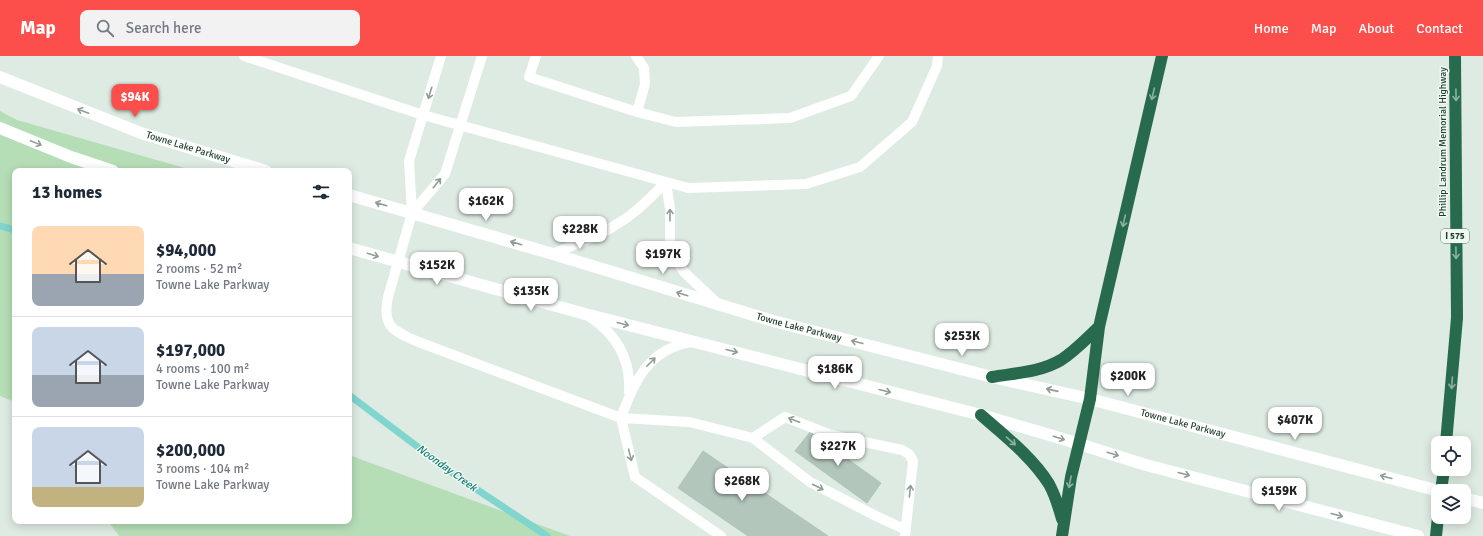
<!DOCTYPE html>
<meta charset="utf-8">
<style>
:root{--surface:#fff;--page:#f2f2f3;--text:#1f2937;--muted:#747a83;--line:#e0e1e3;--accent:#fc4f4b}
body{margin:0;font-family:Signika,sans-serif;background:var(--page);color:var(--text);height:100vh;display:flex;flex-direction:column;font-size:15px;white-space:nowrap}
*{box-sizing:border-box;margin:0}
p{font-size:13px;color:var(--muted)}
.icon{flex:none;width:22px;height:22px;fill:none;stroke:currentColor;stroke-width:2;stroke-linecap:round;stroke-linejoin:round}
.map{position:relative;flex:1;overflow:hidden}
.drawer{position:absolute;left:12px;top:112px;width:340px;height:356px;display:flex;flex-direction:column;background:var(--surface);border-radius:8px;box-shadow:0 2px 10px #0003}
.drawer>*{flex:none}
.controls{position:absolute;left:1431px;top:380px;display:grid;gap:8px}
.controls a{display:grid;place-items:center;width:40px;height:40px;border-radius:8px;background:var(--surface);box-shadow:0 2px 10px #0003;font-size:20px}
.price{position:absolute;translate:-50% -34px;padding:0 9px;border-radius:8px;background:#fff;color:#222;font-size:13px;line-height:26px;filter:drop-shadow(0 1px 2px #0008)}
.price::after{content:'';position:absolute;left:50%;top:24px;width:12px;height:9px;margin-left:-6px;background:inherit;clip-path:polygon(0 0,100% 0,50% 100%)}
.price.active{background:var(--accent);color:#fff}
ul{padding:0;list-style:none}
li{display:flex;align-items:center;gap:12px;height:100px;padding:0 20px}
li+li{border-top:1px solid var(--line)}
li span{display:grid;place-items:center;flex:none;width:112px;height:80px;border-radius:8px;color:#555}
li>.icon{margin-inline-start:auto}
span .icon{width:48px;height:48px;fill:#fffc;stroke-width:1}
li b{font-size:17px}
h2{display:flex;justify-content:space-between;align-items:center;height:48px;padding:0 20px;font-size:17px}
header{display:flex;align-items:center;gap:24px;box-sizing:border-box;height:56px;padding:0 20px;background:var(--accent);color:#fff}
header strong{font-size:19px}
nav{display:flex;gap:22px;margin-inline-start:auto;font-size:14px}
.search{width:280px;height:36px;background:var(--page);display:flex;align-items:center;gap:10px;box-sizing:border-box;padding:0 14px;border-radius:8px;color:var(--muted);font-size:15px}
.map>svg:first-child{display:block}
</style>
<header>
<strong>Map</strong>
<div class="search"><svg class="icon" aria-label="search" viewBox="0 0 24 24"><circle cx="10" cy="10" r="6"/><path d="M15 15l6 6"/></svg>Search here</div>
<nav><a>Home</a><a>Map</a><a>About</a><a>Contact</a></nav>
</header>
<div class="map">
<svg width="1483" height="480" viewBox="0 0 1483 480">
<rect width="100%" height="100%" fill="#deebe2"/>
<path fill="#b5deb7" d="M0,55L17,64L195,115H15V346L0,340Z
M349,399L570,480H119L108,465H349Z"/>
<g fill="none" stroke-linecap="round" stroke-linejoin="round">
<path stroke="#81d5cf" stroke-width="7" d="M0,170L15,174
M349,339L455,419L547,480"/>
</g>
<path fill="#b3c6bb" stroke="#b0c5b8" d="M810,376L881,427L867,447L795,395Z
M703,395L828,480H748L678,432Z"/>
<g fill="none" stroke-linecap="round" stroke-linejoin="round">
<path stroke="#fff" stroke-width="10" d="M244,0L423,59L688,132L806,128L860,111L912,66L937,10L938,0
M441,0L409,105L412,157L388,241C382,270 392,274 416,285L621,362C634,325 649,293 691,286
M536,0L529,21L637,56L645,28L644,12L636,0
M637,56L676,66L790,62L851,40L879,0
M666,126L670,153V186L673,200L684,216L718,248
M412,157L445,118L482,0
M553,198C574,188 598,181 617,168C636,157 651,141 666,126
M590,261C617,279 631,303 629,336
M753,382L785,361L831,379L902,394L909,398L913,405L905,480
M721,480L635,421L621,362L689,366L753,382L810,426L876,460L906,474"/>
<g stroke="#fff" stroke-width="12">
<path id="s1" d="M0,21L141,77L266,115"/>
<path d="M0,72L71,101L113,115"/>
<path id="s2" d="M349,139L553,198L773,265L992,321L1090,343L1439,435"/>
<path d="M349,192L585,258L981,359L1050,379L1146,409L1418,480"/>
<path d="M1464,442L1483,447"/>
</g>
<path stroke="#286a4e" stroke-width="12" d="M992,321C1015,317 1041,316 1061,304C1075,295 1087,282 1099,271
M981,359C1005,380 1032,401 1049,428C1055,439 1059,452 1062,463
M1446,387L1457,262L1455,0
M1441,435L1444,413
M1062,480L1071,421L1090,343L1099,271L1162,0
M1436,480L1438,461"/>
</g>
<defs><path id="oneway-shaft" d="M-6 0H5M1.5-3L5.5 0L1.5 3" fill="none" stroke-width="1.6" stroke-linecap="round" stroke-linejoin="round"/></defs>
<g stroke="#8e9e96">
<use href="#oneway-shaft" transform="translate(430 37) rotate(107)"/>
<use href="#oneway-shaft" transform="translate(83 55) rotate(-159)"/>
<use href="#oneway-shaft" transform="translate(36 87) rotate(22)"/>
<use href="#oneway-shaft" transform="translate(437 127) rotate(-51)"/>
<use href="#oneway-shaft" transform="translate(381 148) rotate(-164)"/>
<use href="#oneway-shaft" transform="translate(670 159) rotate(-90)"/>
<use href="#oneway-shaft" transform="translate(516 187) rotate(-164)"/>
<use href="#oneway-shaft" transform="translate(373 199) rotate(17)"/>
<use href="#oneway-shaft" transform="translate(682 238) rotate(-163)"/>
<use href="#oneway-shaft" transform="translate(623 268) rotate(14)"/>
<use href="#oneway-shaft" transform="translate(857 286) rotate(-166)"/>
<use href="#oneway-shaft" transform="translate(732 295) rotate(14)"/>
<use href="#oneway-shaft" transform="translate(651 306) rotate(-45)"/>
<use href="#oneway-shaft" transform="translate(1052 334) rotate(-167)"/>
<use href="#oneway-shaft" transform="translate(885 335) rotate(14)"/>
<use href="#oneway-shaft" transform="translate(794 364) rotate(-159)"/>
<use href="#oneway-shaft" transform="translate(1059 382) rotate(18)"/>
<use href="#oneway-shaft" transform="translate(1113 398) rotate(17)"/>
<use href="#oneway-shaft" transform="translate(630 399) rotate(76)"/>
<use href="#oneway-shaft" transform="translate(1184 418) rotate(15)"/>
<use href="#oneway-shaft" transform="translate(1386 421) rotate(-165)"/>
<use href="#oneway-shaft" transform="translate(818 431) rotate(27)"/>
<use href="#oneway-shaft" transform="translate(910 435) rotate(-84)"/>
<use href="#oneway-shaft" transform="translate(1337 459) rotate(15)"/>
</g>
<g stroke="#8cb1a0">
<use href="#oneway-shaft" transform="translate(1153 38) rotate(103)"/>
<use href="#oneway-shaft" transform="translate(1456 39) rotate(89)"/>
<use href="#oneway-shaft" transform="translate(1124 165) rotate(103)"/>
<use href="#oneway-shaft" transform="translate(1456 197) rotate(89)"/>
<use href="#oneway-shaft" transform="translate(1452 327) rotate(94)"/>
<use href="#oneway-shaft" transform="translate(1011 385) rotate(41)"/>
<use href="#oneway-shaft" transform="translate(1070 426) rotate(101)"/>
</g>
<g text-anchor="middle" dominant-baseline="central" stroke-width="3" stroke-linejoin="round" paint-order="stroke">
<rect fill="#eff8f1" stroke="#5d7468" stroke-width="1" x="1441" y="173" width="28" height="14" rx="3"/>
<g font-size="9" font-weight="bold" fill="#1e3c2d">
<text x="1455" y="180">I 575</text>
</g>
<g font-size="10" fill="#1e3c2d" stroke="#eff8f1">
<text transform="translate(1443 86) rotate(-90)">Phillip Landrum Memorial Highway</text>
<text stroke="none"><textPath href="#s1" startOffset="201">Towne Lake Parkway</textPath></text>
<text stroke="none"><textPath href="#s2" startOffset="469">Towne Lake Parkway</textPath></text>
<text stroke="none"><textPath href="#s2" startOffset="865">Towne Lake Parkway</textPath></text>
</g>
<g font-size="11" font-style="italic" fill="#157c76" stroke="#eff8f1">
<text transform="translate(447 412) rotate(36)">Noonday Creek</text>
</g>
</g>
</svg>
<div class="controls">
<a><svg class="icon" aria-label="locate" viewBox="0 0 24 24"><circle cx="12" cy="12" r="6"/><path d="M12 2v4M12 18v4M2 12h4M18 12h4"/></svg></a>
<a><svg class="icon" aria-label="layers" viewBox="0 0 24 24"><path d="M12 4l9 5-9 5-9-5zM3 14l9 5 9-5"/></svg></a>
</div>
<b class="price active" style="left:135px;top:62px">$94K</b>
<b class="price" style="left:486px;top:166px">$162K</b>
<b class="price" style="left:580px;top:194px">$228K</b>
<b class="price" style="left:663px;top:219px">$197K</b>
<b class="price" style="left:437px;top:230px">$152K</b>
<b class="price" style="left:531px;top:256px">$135K</b>
<b class="price" style="left:962px;top:301px">$253K</b>
<b class="price" style="left:835px;top:334px">$186K</b>
<b class="price" style="left:1128px;top:341px">$200K</b>
<b class="price" style="left:1295px;top:385px">$407K</b>
<b class="price" style="left:838px;top:411px">$227K</b>
<b class="price" style="left:742px;top:446px">$268K</b>
<b class="price" style="left:1279px;top:456px">$159K</b>
<section class="drawer">
<h2>13 homes<svg class="icon" aria-label="filters" viewBox="0 0 24 24"><path d="M4 7h16M4 17h16"/><circle cx="9" cy="7" r="2"/><circle cx="15" cy="17" r="2"/></svg></h2>
<ul>
<li><span style="background:linear-gradient(#ffd9b3 60%,#9aa5b1 0)"><svg class="icon" aria-label="home" viewBox="0 0 24 24"><path d="M3 11l9-7 9 7M6 9v11h12V9"/></svg></span><div><b>$94,000</b><p>2 rooms · 52 m²</p><p>Towne Lake Parkway</p></div></li>
<li><span style="background:linear-gradient(#c9d6e8 60%,#9aa5b1 0)"><svg class="icon" aria-label="home" viewBox="0 0 24 24"><path d="M3 11l9-7 9 7M6 9v11h12V9"/></svg></span><div><b>$197,000</b><p>4 rooms · 100 m²</p><p>Towne Lake Parkway</p></div></li>
<li><span style="background:linear-gradient(#c9d6e8 75%,#c2b280 0)"><svg class="icon" aria-label="home" viewBox="0 0 24 24"><path d="M3 11l9-7 9 7M6 9v11h12V9"/></svg></span><div><b>$200,000</b><p>3 rooms · 104 m²</p><p>Towne Lake Parkway</p></div></li>
</ul>
</section>
</div>
